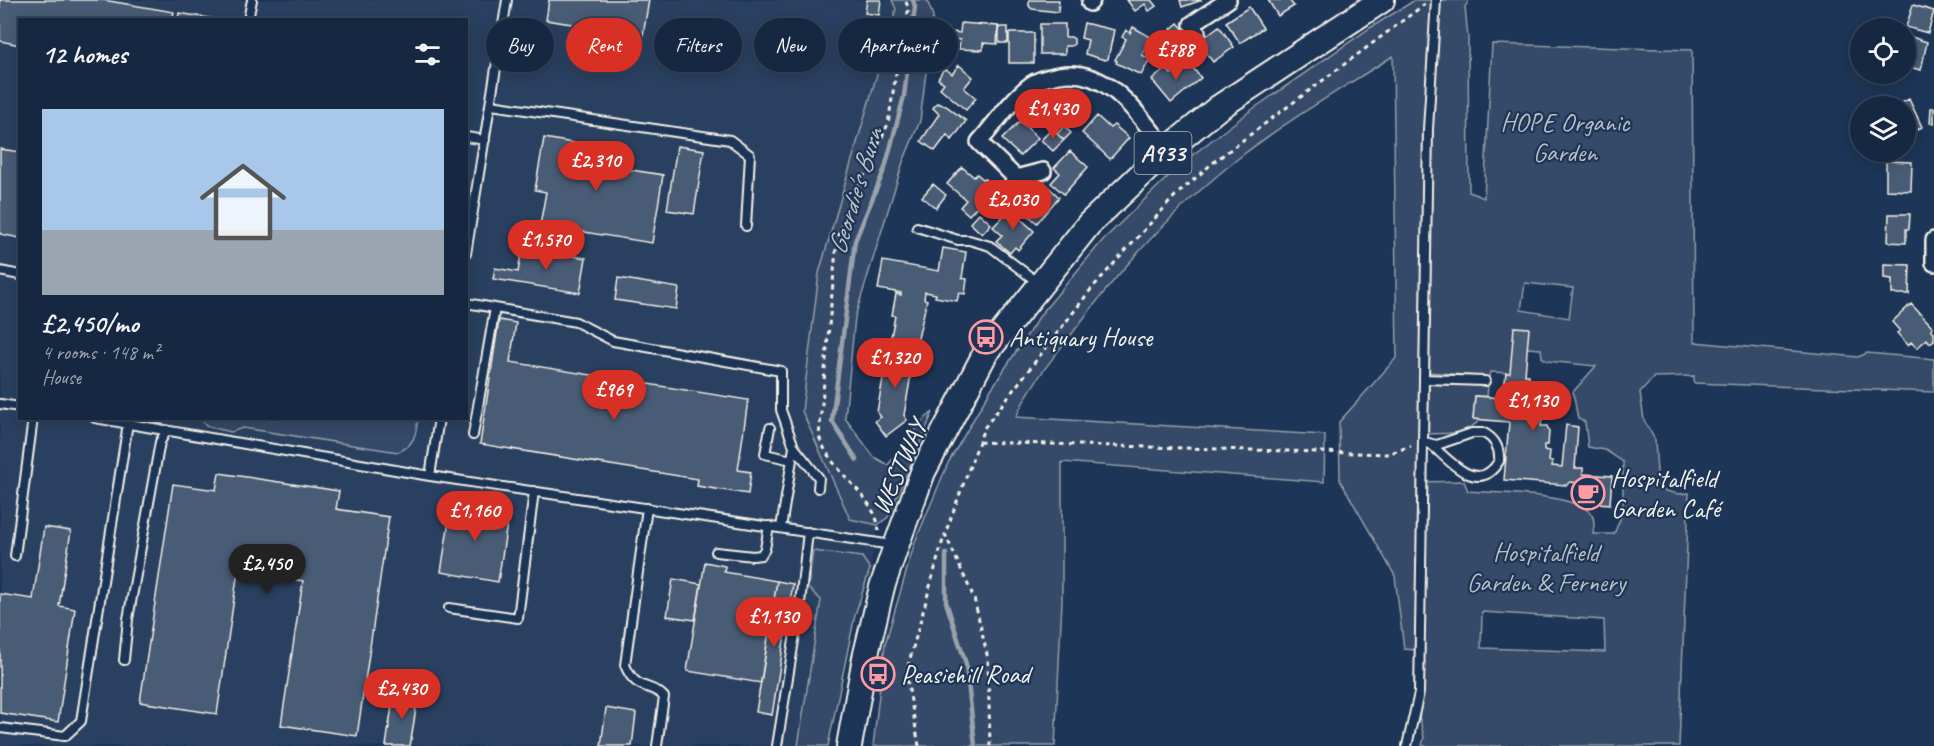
<!DOCTYPE html>
<meta charset="utf-8">
<style>
:root{--surface:#162841;--page:#1f3048;--text:#f1f3f6;--muted:#9ea6b1;--line:#35445a;--accent:#d93025}
body{margin:0;font-family:Caveat,sans-serif;background:var(--page);color:var(--text);height:100vh;display:flex;flex-direction:column;font-size:22px;white-space:nowrap}
*{box-sizing:border-box;margin:0}
p{font-size:20px;color:var(--muted)}
.icon{flex:none;width:33px;height:33px;fill:none;stroke:currentColor;stroke-width:2;stroke-linecap:round;stroke-linejoin:round}
.map{position:relative;flex:1;overflow:hidden}
.side{position:absolute;left:18px;top:18px;width:450px;height:402px;display:flex;flex-direction:column;background:var(--surface);border-radius:0px;box-shadow:0 3px 15px #0003,0 0 0 2px var(--line)}
.side>*{flex:none}
.top-card{position:absolute;left:486px;top:18px;width:570px;height:54px;display:flex;gap:12px}
.buttons{position:absolute;left:1850px;top:18px;display:grid;gap:12px}
.buttons a{display:grid;place-items:center;width:66px;height:66px;border-radius:50%;background:var(--surface);box-shadow:0 3px 15px #0003,0 0 0 2px var(--line);font-size:30px}
.price{position:absolute;translate:-50% -51px;padding:0 14px;border-radius:21px;background:var(--accent);color:#fff;font-size:20px;line-height:39px;filter:drop-shadow(0 2px 3px #0008)}
.price::after{content:'';position:absolute;left:50%;top:36px;width:18px;height:14px;margin-left:-9px;background:inherit;clip-path:polygon(0 0,100% 0,50% 100%)}
.price.on{background:#222;color:#fff}
ul{padding:0;list-style:none}
li{display:grid;align-content:center;gap:12px;height:318px;padding:0 24px}
li+li{border-top:2px solid var(--line)}
li span{display:grid;place-items:center;height:186px;border-radius:0px;color:#555}
li>.icon{margin-inline-start:auto}
span .icon{width:108px;height:108px;fill:#fffc;stroke-width:1}
li b{font-size:26px}
h2{display:flex;justify-content:space-between;align-items:center;height:72px;padding:0 24px;font-size:26px}
.chip{padding:0 21px;border-radius:27px;background:var(--surface);box-shadow:0 3px 15px #0003,0 0 0 2px var(--line);font-size:21px;line-height:54px}
.chip.on{background:var(--accent);color:#fff}
.map>svg:first-child{display:block}
</style>
<div class="map">
<svg width="1934" height="746" viewBox="0 0 1934 746">
<rect width="100%" height="100%" fill="#1d3557"/>
<filter id="ink" filterUnits="userSpaceOnUse"><feTurbulence type="fractalNoise" baseFrequency=".0167" numOctaves="2"/><feDisplacementMap in="SourceGraphic" scale="12" xChannelSelector="R" yChannelSelector="G"/><feConvolveMatrix kernelMatrix="1 2 1 2 8 2 1 2 1" color-interpolation-filters="sRGB"/></filter>
<g filter="url(#ink)">
<path fill="#2a4060" fill-rule="evenodd" d="M0,0H892L896,9L819,273L802,411L850,519L878,525L870,569L855,615L828,746H0ZM20,20H466V418H20Z"/>
<path fill="#354a67" stroke="#949ea8" stroke-width="1.5" fill-rule="evenodd" d="M892,0H927L933,16L920,121L903,162L855,317L845,418L874,457L888,465L922,421L933,412L888,517L878,525L850,519L802,411L819,273L896,9Z
M1415,0H1469L1465,7L1468,38L1469,192L1484,198L1492,44L1692,50L1694,342L1858,357L1867,353L1934,359V392L1694,383V376L1654,377L1640,392L1644,420L1655,440L1658,489L1678,494L1689,493L1679,746H1422L1424,737L1418,712L1424,681L1417,650L1404,649L1395,576L1340,480L1339,422L1397,357L1393,56C1343,88 1291,118 1244,154C1179,204 1123,265 1074,331C1053,358 1030,385 1016,417L1325,435L1324,482L1062,462V600L1055,746H873L885,644L915,542L948,463L990,391L1041,314L1103,240L1182,163L1250,111L1370,28ZM1525,283L1573,288L1569,318L1521,310ZM1422,333L1429,334L1428,372L1489,377L1490,372L1510,373L1527,348L1541,349L1542,357L1547,361L1596,366L1573,392L1578,419L1585,422L1588,447L1605,450L1623,462V512L1614,534H1593C1594,528 1595,520 1592,515C1579,493 1493,493 1468,491L1464,481L1419,482L1420,435C1444,431 1460,439 1480,420L1473,419L1475,396H1487L1488,386L1428,384L1427,393H1420ZM1482,612L1604,620L1605,652L1481,648Z
M201,419H418C416,434 414,446 398,452L243,428L231,432L206,426Z
M813,551L862,557L870,569L855,615L828,746H798L821,600L808,588Z"/>
<g fill="none" stroke-linecap="round" stroke-linejoin="round">
<path stroke="#9aa2ab" stroke-width="4.5" d="M857,460L832,421L855,241L885,168L904,96L915,7L913,0
M946,554V602L966,664L975,746"/>
</g>
<path fill="#485b74" stroke="#f4f1e8" stroke-width="1.5" d="M0,0H103L174,12L172,20H20V45L0,41Z
M549,0H649L643,35L546,20Z
M867,0H881L879,15L865,13Z
M1029,0H1059L1058,12L1032,9L1029,6Z
M1127,0H1151L1156,6L1149,11L1145,4L1135,11Z
M1180,0H1202L1182,7Z
M1268,0H1289L1294,6L1278,16Z
M1913,5L1934,11L1928,33L1906,27Z
M1249,7L1263,28L1240,43L1226,22Z
M179,13L214,19V20H178Z
M961,23L998,26L997,44L983,43V50L959,49L960,40L953,39V32L960,33Z
M1084,23L1114,30L1108,59L1105,60L1085,54L1088,40L1081,38Z
M1178,23L1188,34L1180,40L1171,29Z
M1040,24H1065V37H1071L1074,39V44L1071,46H1065V54H1040Z
M1219,26L1234,47L1213,62L1198,42Z
M999,27H1008V43H999Z
M1133,27L1152,38L1142,55L1150,59L1141,75L1116,63L1117,61L1115,60L1126,39L1122,37L1126,30L1130,33Z
M1009,33H1034V63H1009Z
M1905,35L1927,42L1921,70L1905,66Z
M1176,37L1181,43L1170,52L1165,46Z
M1188,39L1195,46L1183,57L1176,49Z
M1187,61L1201,78L1171,103L1152,80L1166,68L1171,74Z
M959,65L973,77L964,88L976,98L966,110L940,88L944,83L938,79L943,70L946,69L952,74Z
M1081,88L1084,103L1050,111L1047,98L1064,95V91Z
M1909,99L1922,127L1910,134L1905,125V106H1896Z
M937,103L946,106L966,121L952,140L947,135L935,151L921,141L939,114L933,108Z
M1038,105L1048,115L1043,120L1032,110Z
M1931,108H1934V123H1930Z
M1097,116L1110,128L1114,125L1129,138L1110,159L1082,133Z
M1020,121L1038,138L1020,156L1002,139Z
M1064,126L1071,133L1064,140L1057,134Z
M1052,129L1064,140L1053,151L1041,140Z
M544,138L621,151L618,168L663,175L652,243L540,225L546,192L535,190Z
M677,146L704,150L694,214L667,210Z
M0,149L20,152V238L0,234Z
M1070,151L1088,167L1064,194L1051,183L1060,173L1054,168Z
M1886,161L1912,162L1911,191L1886,190Z
M962,167L974,177L977,174L984,180L985,179L994,189L969,215L960,207L966,200L947,184Z
M933,184L946,195L936,208L922,197Z
M1046,185L1059,197L1037,223L1017,206L1032,189L1039,194Z
M1010,209L1034,231L1018,250L1015,247L1010,253L996,241L1002,235L993,227Z
M979,213L991,224L982,234L970,223Z
M1889,214H1910L1909,229H1906V243L1888,242Z
M522,248L586,258L580,293L493,279L495,268L518,272Z
M943,248L966,252L962,278L967,279L965,294L959,293L957,301L935,297L936,294L925,292L924,299L927,300L916,347L890,342L895,316L892,315L896,294L901,295V293L878,289L883,261L939,271Z
M1884,264L1910,265L1909,294H1892V279L1884,278Z
M618,278L679,288L676,309L615,300Z
M1911,304L1933,327L1931,329L1934,332V340L1930,343L1927,339L1917,348L1911,342L1908,345L1897,333L1900,331L1892,322Z
M499,320L516,323L510,362L748,400L738,470L751,472L748,494L697,486L698,479L480,444Z
M1514,327L1529,328L1525,375H1529L1527,397L1522,399V404L1541,406L1540,410L1543,413L1541,426H1547L1549,431L1548,445H1544V450L1550,451L1549,461H1553L1552,466L1562,467L1566,425L1578,427L1575,468H1583V474L1612,476L1610,504L1598,503L1599,485L1570,482L1566,485L1504,480L1509,422L1473,419L1475,396L1503,398L1506,373H1510Z
M892,345L916,349L914,358L909,357L908,362L913,363L904,415L907,420L886,436L875,421L881,417L877,412L888,350H891Z
M219,473L339,491L336,509L389,517L357,736L281,725L303,581L238,571L217,714L140,702L173,484L216,490Z
M452,502L509,511L498,582L441,572Z
M44,527L71,531L59,606L75,609L58,722L0,713V594L33,599Z
M705,562L725,566L724,572L777,581L761,683L687,671Z
M673,579L701,584L695,620L667,616Z
M777,581L793,584L772,715L756,712Z
M394,692L418,696L410,746H386Z
M606,708L636,713L632,746H601Z"/>
<g fill="none" stroke-linecap="round" stroke-linejoin="round">
<g stroke="#f4f1e8" stroke-width="12">
<path id="service" d="M248,20L252,0
M491,105L730,140L750,155L746,226
M466,137L485,140
M917,227L958,240H969L990,246L1037,282
M466,254L507,0
M0,271L20,275
M466,303L576,322L613,341L781,371V410L794,447L781,528
M1424,379L1485,381
M0,404L20,407
M95,418L430,476L892,545
M770,428L765,454L792,460
M473,435L495,308
M1423,442L1437,445L1472,433H1484C1495,439 1500,448 1499,461C1477,497 1449,459 1429,443
M794,447L819,478L818,488
M430,476L439,418
M647,508L625,665C636,693 651,682 664,697L657,746
M716,552L753,556L761,555L765,549L769,526
M15,556L33,418
M449,608L518,618L534,491
M124,660L128,619L160,442L167,430
M0,728L65,736L81,721L128,423
M777,746L800,603L808,532
M1407,746L1419,693L1428,129L1436,0"/>
</g>
<g stroke="#f4f1e8" stroke-width="20">
<path id="minor" d="M1090,3L1092,0
M1197,32L1192,24L1228,0
M1016,178L979,142C995,124 1012,98 1032,84C1039,79 1050,77 1059,75C1109,66 1138,116 1167,150
M1002,203L1016,178L1043,171
M1934,240V263"/>
</g>
<g stroke="#f4f1e8" stroke-width="28">
<path id="primary" d="M849,746L865,658L882,587L896,546L923,472L985,354L1089,224L1167,150L1218,108L1382,0"/>
</g>
<path stroke="#f4f1e8" stroke-width="3" stroke-dasharray="4.5 4.5" stroke-linecap="butt" d="M979,442L1388,454L1411,446
M879,531C878,525 877,518 874,513C858,483 830,469 819,436L837,239L854,197L888,124L903,29L909,9L905,0
M919,746L906,673L944,536
M990,746L988,659L974,598L945,534L984,428L1092,288L1175,196L1215,161L1425,4"/>
<use href="#service" stroke="#1d3557" stroke-width="8"/>
<use href="#minor" stroke="#1d3557" stroke-width="15"/>
<use href="#primary" stroke="#1d3557" stroke-width="24"/>
</g>
</g>
<defs>
<g id="bus-ring" transform="scale(1.725)"><circle r="9.5" fill="#1d3557" stroke="#ff9aa2" stroke-width="1.5"/><path d="M-5-6H5V4H4V6H2V4H-2V6H-4V4H-5ZM-3.5-4V0h7V-4ZM-3.5 1.2v1.5H-2V1.2ZM2 1.2v1.5H3.5V1.2Z" fill="#ff9aa2"/></g>
<g id="cafe-ring" transform="scale(1.725)"><circle r="9.5" fill="#1d3557" stroke="#ff9aa2" stroke-width="1.5"/><path d="M-5.5-4.5H6V0H3Q3 3.5 0 3.5H-2.5Q-5.5 3.5-5.5 0ZM3-3.2v2h1.7v-2ZM-6 4.5H4V6H-6Z" fill="#ff9aa2"/></g>
</defs>
<g fill-rule="evenodd">
<use href="#bus-ring" x="986" y="337"/>
<use href="#cafe-ring" x="1588" y="493"/>
<use href="#bus-ring" x="878" y="674"/>
</g>
<g text-anchor="middle" dominant-baseline="central" stroke-width="4.5" stroke-linejoin="round" paint-order="stroke">
<rect fill="#1d3557" stroke="#b4b9bc" stroke-width="1.5" x="1134.5" y="132" width="57" height="42" rx="4.5"/>
<g font-size="24" font-weight="bold" fill="#f4f1e8">
<text x="1163" y="153">A933</text>
</g>
<g font-size="26" fill="#bbbfc1" stroke="#1d3557">
<text x="1565" y="122">HOPE Organic<tspan x="1565" dy="30">Garden</tspan></text>
<text x="1546" y="552">Hospitalfield<tspan x="1546" dy="30">Garden &amp; Fernery</tspan></text>
</g>
<g font-size="26" fill="#f4f1e8" stroke="#1d3557" text-anchor="start">
<text x="1009" y="337">Antiquary House</text>
<text x="1611" y="478">Hospitalfield<tspan x="1611" dy="30">Garden Café</tspan></text>
<text x="901" y="674">Peasiehill Road</text>
</g>
<g font-size="26" fill="#f4f1e8" stroke="#1d3557">
<text transform="translate(899 467) rotate(-66)">WESTWAY</text>
</g>
<g font-size="27" font-style="italic" fill="#c0c3c4" stroke="#1d3557">
<text transform="translate(855 191) rotate(-73)">Geordie's Burn</text>
</g>
</g>
</svg>
<div class="buttons">
<a><svg class="icon" aria-label="locate" viewBox="0 0 24 24"><circle cx="12" cy="12" r="6"/><path d="M12 2v4M12 18v4M2 12h4M18 12h4"/></svg></a>
<a><svg class="icon" aria-label="layers" viewBox="0 0 24 24"><path d="M12 4l9 5-9 5-9-5zM3 14l9 5 9-5"/></svg></a>
</div>
<b class="price" style="left:1176px;top:81px">£788</b>
<b class="price" style="left:1053px;top:140px">£1,430</b>
<b class="price" style="left:596px;top:192px">£2,310</b>
<b class="price" style="left:1013px;top:231px">£2,030</b>
<b class="price" style="left:546px;top:271px">£1,570</b>
<b class="price" style="left:895px;top:389px">£1,320</b>
<b class="price" style="left:614px;top:421px">£969</b>
<b class="price" style="left:1533px;top:432px">£1,130</b>
<b class="price" style="left:475px;top:542px">£1,160</b>
<b class="price on" style="left:267px;top:595px">£2,450</b>
<b class="price" style="left:774px;top:648px">£1,130</b>
<b class="price" style="left:402px;top:720px">£2,430</b>
<div class="top-card">
<a class="chip">Buy</a>
<a class="chip on">Rent</a>
<a class="chip">Filters</a>
<a class="chip">New</a>
<a class="chip">Apartment</a>
</div>
<section class="side">
<h2>12 homes<svg class="icon" aria-label="filters" viewBox="0 0 24 24"><path d="M4 7h16M4 17h16"/><circle cx="9" cy="7" r="2"/><circle cx="15" cy="17" r="2"/></svg></h2>
<ul>
<li><span style="background:linear-gradient(#a9c7e8 65%,#9aa5b1 0)"><svg class="icon" aria-label="home" viewBox="0 0 24 24"><path d="M3 11l9-7 9 7M6 9v11h12V9"/></svg></span><div><b>£2,450/mo</b><p>4 rooms · 148 m²</p><p>House</p></div></li>
</ul>
</section>
</div>
